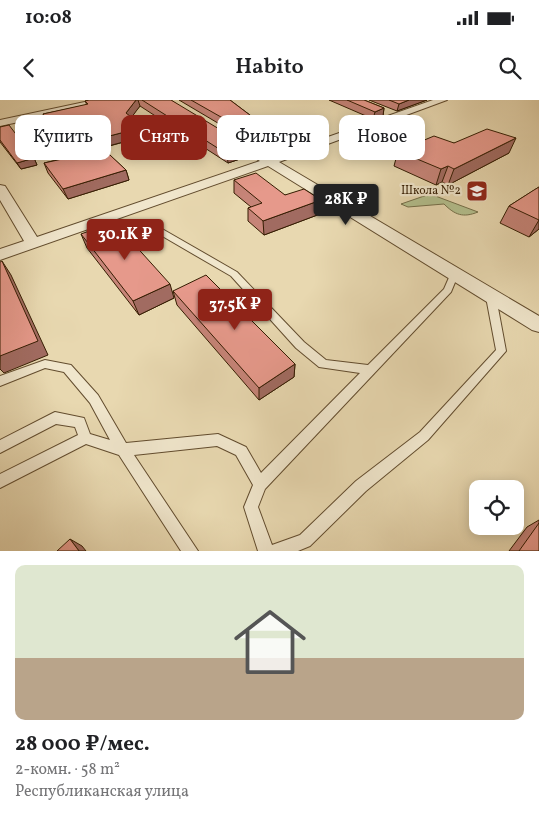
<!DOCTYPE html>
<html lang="ru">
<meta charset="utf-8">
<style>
:root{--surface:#fff;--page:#f6f6f6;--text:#202124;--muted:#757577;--line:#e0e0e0;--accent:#8f2418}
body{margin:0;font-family:Vollkorn,serif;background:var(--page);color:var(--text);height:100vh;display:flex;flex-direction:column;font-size:19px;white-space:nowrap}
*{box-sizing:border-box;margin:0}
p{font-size:16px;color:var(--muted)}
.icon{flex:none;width:28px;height:28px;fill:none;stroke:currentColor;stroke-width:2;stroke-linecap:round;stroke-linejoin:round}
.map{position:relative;height:451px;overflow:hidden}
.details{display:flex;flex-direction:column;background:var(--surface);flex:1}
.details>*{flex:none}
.top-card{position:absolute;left:15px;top:15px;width:510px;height:45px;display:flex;gap:10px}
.tools{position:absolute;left:469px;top:380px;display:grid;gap:10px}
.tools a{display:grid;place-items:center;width:55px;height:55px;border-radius:10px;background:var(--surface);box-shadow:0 2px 12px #0003;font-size:25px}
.price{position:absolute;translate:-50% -42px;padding:0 11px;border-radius:5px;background:var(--accent);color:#fff;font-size:16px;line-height:32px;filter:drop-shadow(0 1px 2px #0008)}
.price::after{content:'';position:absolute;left:50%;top:30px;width:15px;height:11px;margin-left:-8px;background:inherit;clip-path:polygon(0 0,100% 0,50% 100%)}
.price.on{background:#222;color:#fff}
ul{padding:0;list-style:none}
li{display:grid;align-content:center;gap:10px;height:265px;padding:0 15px}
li+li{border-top:1px solid var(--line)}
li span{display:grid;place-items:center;height:155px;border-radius:10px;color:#555}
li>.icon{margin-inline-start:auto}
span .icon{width:90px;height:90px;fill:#fffc;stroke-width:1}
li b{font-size:21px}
.tag{padding:0 18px;border-radius:10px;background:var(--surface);box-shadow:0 2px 12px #0003;font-size:18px;line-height:45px}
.tag.on{background:var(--accent);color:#fff}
.status{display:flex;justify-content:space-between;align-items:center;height:35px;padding:0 25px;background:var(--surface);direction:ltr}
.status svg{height:14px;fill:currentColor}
header{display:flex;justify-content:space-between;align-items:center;height:65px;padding:0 15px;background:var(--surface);font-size:22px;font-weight:600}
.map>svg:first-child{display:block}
</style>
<div class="status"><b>10:08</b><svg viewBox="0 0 49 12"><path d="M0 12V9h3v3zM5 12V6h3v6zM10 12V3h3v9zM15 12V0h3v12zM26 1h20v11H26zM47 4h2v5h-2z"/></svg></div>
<header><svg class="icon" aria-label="back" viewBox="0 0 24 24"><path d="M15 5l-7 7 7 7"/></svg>Habito<svg class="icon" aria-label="search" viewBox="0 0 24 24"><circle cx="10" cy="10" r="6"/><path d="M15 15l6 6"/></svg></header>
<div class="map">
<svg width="539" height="451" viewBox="0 0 539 451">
<rect width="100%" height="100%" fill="#e8d8b0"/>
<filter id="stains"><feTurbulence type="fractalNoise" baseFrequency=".004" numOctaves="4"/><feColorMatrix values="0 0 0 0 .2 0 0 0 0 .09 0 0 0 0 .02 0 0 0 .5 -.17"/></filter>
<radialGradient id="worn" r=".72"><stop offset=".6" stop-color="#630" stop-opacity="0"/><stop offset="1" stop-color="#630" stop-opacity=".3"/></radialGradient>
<path fill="#b3bf8d" stroke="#746e48" d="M430,94L478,112C463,118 455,115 444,104L408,107L401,104Z"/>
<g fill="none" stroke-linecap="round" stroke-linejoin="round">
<g stroke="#624c2e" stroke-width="2">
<path id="lane" d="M98,118L150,122L237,172L304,242L326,260L368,265L444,189L451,173L454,172L458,175L451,192L265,389L258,407L272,445L300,435L356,381L420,332L496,250L486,197L488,195L491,194L496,197L506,251L428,340L366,391L310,446L298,451H258L244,407L253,385L236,355L217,346L134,355L198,451H181L119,355L86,344L0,388V374L78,335L75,327L56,324L0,353V340L51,314L55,312L84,318L90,334L110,340L90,303L64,272L45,268L0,286V276L45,260L71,265L98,295L126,343L218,334L246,347L261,373L360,273L319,267L296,248L231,176L145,126L101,122H98Z"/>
</g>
<g stroke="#624c2e" stroke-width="2">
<path id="street" d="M94,0H112L107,3L0,26V20Z
M433,0H447L279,62L539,216V232L532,230L268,66L0,160V149L24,141L0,100V85L5,86L37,137L260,61L221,37L220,35L221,33H229L271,57Z"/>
</g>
<use href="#lane" fill="#f0e6cc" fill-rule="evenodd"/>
<use href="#street" fill="#f0e6cc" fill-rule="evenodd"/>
</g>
<path fill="#c68478" stroke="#351d02" d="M89,0H171L249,56L228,63L140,6L131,17L146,36L102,48L126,70L129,80L68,99L48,73L44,63L73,56L47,23L43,14L87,5L85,1Z
M179,0H230L279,37V46L265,51Z
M329,0H364L384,8L383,16L373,19Z
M369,0H427L397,11Z
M0,27L34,58L37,65L21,69L0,42Z
M454,43L509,53L448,85L442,82L436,85L394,66L398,51Z
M234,80L285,95L321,100L320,114L264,135L248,121V108L251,107L234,93Z
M539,87V129L529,137L500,123L509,106Z
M81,134L174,198L139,215L87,148Z
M173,191L295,264L294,277L259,300L177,205Z
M539,420V451H509L527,427Z"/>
<path fill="#a16b61" stroke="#351d02" d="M136,0H138L140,6L128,22L126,13Z
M409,0H427L397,11L399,4Z
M384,8L383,16L373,19L375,12Z
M144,27L146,36L97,49L94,40Z
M279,37V46L265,51V42Z
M516,38L509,53L448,85L454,69Z
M249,47V56L228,63L227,54Z
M34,58L37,65L21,69L17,63Z
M448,66L442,82L436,85L441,69Z
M126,70L129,80L68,99L63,89Z
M321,100L320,114L264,135L263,121Z
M539,120V129L529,137Z
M2,161L11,175L48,255L4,273L0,269Z
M170,184L174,198L139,215L133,201Z
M295,264L294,277L259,300V288Z
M70,439L82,446L86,451H79Z"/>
<path fill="#e6998b" stroke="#351d02" d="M89,0H136L126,13L144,27L94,40L126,70L63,89L44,63L76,56L43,14L88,4L85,1Z
M142,0H171L249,47L227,54Z
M191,0H230L279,37L265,42Z
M347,0H364L384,8L375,12Z
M389,0H409L399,4Z
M9,25L34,58L17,63L0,40V27Z
M487,29L516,38L454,69L448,66L441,69L398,51L434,36L454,43Z
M256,73L285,95L304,89L321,100L263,121L248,108L262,103L234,80Z
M539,87V120L509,106L534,90Z
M114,122L170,184L133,201L81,134Z
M2,161L38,241L0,256V162Z
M206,175L295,264L259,288L173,191Z
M539,423V451H519Z
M70,439L79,451H57Z"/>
<defs>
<g id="school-square" transform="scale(1.125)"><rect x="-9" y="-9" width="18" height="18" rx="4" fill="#8f2418" stroke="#f0e6cc"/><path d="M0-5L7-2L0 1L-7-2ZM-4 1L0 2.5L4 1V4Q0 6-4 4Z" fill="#fff"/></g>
</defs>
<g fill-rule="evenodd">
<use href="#school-square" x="477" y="91"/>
</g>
<g text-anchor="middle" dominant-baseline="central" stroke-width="4.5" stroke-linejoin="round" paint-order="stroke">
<g font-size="12" fill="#351d02" stroke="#f0e6cc" text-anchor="end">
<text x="461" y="91">Школа №2</text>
</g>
</g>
<rect width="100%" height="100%" filter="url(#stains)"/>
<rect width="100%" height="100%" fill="url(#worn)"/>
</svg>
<div class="tools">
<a><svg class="icon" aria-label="locate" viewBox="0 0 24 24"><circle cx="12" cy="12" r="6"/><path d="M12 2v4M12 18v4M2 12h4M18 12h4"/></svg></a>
</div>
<b class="price on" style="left:346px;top:126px">28K ₽</b>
<b class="price" style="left:125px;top:161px">30.1K ₽</b>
<b class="price" style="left:235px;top:231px">37.5K ₽</b>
<div class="top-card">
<a class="tag">Купить</a>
<a class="tag on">Снять</a>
<a class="tag">Фильтры</a>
<a class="tag">Новое</a>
</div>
</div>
<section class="details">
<ul>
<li><span style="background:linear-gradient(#dfe7d0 60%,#b9a48a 0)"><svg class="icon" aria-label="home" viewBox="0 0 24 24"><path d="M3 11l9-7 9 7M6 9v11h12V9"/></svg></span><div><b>28 000 ₽/мес.</b><p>2-комн. · 58 m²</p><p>Республиканская улица</p></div></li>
</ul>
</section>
